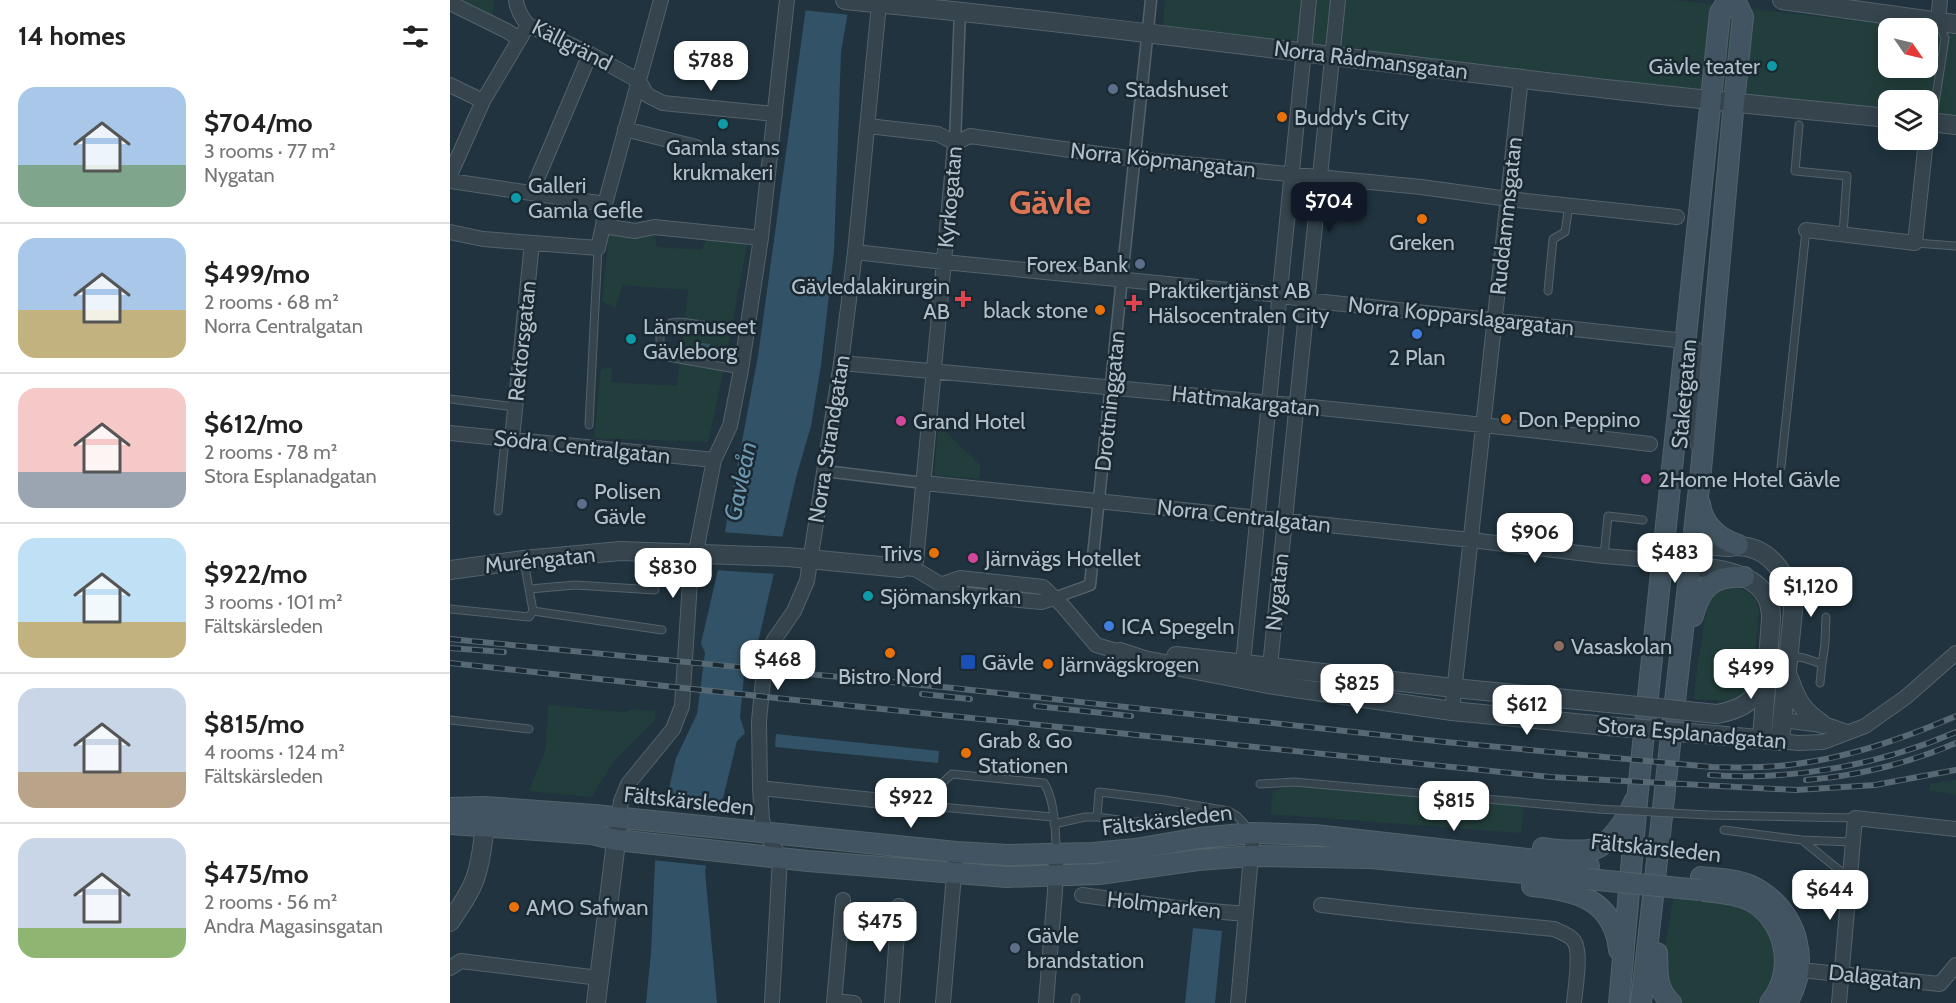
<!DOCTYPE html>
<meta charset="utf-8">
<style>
:root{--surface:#fff;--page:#f6f6f6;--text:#222;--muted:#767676;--line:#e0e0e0;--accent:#111827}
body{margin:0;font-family:Cabin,sans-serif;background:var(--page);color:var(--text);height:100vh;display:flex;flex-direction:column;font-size:22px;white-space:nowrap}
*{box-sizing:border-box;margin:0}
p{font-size:20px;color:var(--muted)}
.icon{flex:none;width:33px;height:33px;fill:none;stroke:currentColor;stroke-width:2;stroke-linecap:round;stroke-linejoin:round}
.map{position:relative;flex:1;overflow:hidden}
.drawer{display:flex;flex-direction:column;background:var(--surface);width:450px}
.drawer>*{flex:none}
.needle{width:39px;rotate:124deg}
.fabs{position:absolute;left:1428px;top:18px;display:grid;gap:12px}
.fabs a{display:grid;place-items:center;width:60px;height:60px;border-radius:12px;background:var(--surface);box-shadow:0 3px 15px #0003;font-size:30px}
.price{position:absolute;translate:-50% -51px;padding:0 14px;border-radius:12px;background:#fff;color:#222;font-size:20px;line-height:39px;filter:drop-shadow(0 2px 3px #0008)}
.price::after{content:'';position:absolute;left:50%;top:36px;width:18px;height:14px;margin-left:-9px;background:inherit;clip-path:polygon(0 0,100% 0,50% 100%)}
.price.on{background:var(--accent);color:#fff}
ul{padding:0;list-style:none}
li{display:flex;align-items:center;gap:18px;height:150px;padding:0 18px}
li+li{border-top:2px solid var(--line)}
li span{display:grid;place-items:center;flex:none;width:168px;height:120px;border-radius:18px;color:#555}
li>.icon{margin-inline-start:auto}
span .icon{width:72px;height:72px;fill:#fffc;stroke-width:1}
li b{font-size:26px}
h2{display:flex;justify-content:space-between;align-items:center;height:72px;padding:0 18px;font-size:26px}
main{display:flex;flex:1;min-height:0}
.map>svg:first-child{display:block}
</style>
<main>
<section class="drawer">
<h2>14 homes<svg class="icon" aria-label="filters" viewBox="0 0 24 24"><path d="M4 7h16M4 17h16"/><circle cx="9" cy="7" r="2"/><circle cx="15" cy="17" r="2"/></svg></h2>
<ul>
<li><span style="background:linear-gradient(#a9c7e8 65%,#7fa58c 0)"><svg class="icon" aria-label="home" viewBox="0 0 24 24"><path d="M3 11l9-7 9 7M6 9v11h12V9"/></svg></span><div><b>$704/mo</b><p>3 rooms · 77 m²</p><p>Nygatan</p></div></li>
<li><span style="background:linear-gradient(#a9c7e8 60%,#c2b280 0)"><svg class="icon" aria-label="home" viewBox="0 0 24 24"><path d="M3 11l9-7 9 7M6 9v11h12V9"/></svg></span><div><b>$499/mo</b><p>2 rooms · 68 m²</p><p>Norra Centralgatan</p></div></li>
<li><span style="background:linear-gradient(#f6c9c9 70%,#9aa5b1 0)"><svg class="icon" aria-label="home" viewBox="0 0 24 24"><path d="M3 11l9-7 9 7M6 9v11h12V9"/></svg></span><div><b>$612/mo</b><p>2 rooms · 78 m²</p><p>Stora Esplanadgatan</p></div></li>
<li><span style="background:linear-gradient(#bfe0f5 70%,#c2b280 0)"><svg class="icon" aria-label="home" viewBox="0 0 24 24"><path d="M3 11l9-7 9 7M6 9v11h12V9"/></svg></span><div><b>$922/mo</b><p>3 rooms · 101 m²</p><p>Fältskärsleden</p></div></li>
<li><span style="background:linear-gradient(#c9d6e8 70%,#b9a48a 0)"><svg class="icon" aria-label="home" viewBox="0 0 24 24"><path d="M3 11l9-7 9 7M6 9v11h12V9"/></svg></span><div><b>$815/mo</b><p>4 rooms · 124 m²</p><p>Fältskärsleden</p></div></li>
<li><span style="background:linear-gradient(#c9d6e8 75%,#8fb573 0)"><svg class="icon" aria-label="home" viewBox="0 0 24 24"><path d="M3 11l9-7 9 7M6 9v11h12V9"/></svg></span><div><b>$475/mo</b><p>2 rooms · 56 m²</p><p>Andra Magasinsgatan</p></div></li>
</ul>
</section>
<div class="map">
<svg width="1506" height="1003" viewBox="0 0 1506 1003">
<rect width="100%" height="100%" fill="#20333e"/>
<path fill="#223e3c" d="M0,0H44L42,22Z
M715,0H1224L1467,28H1438V68H1478V30L1506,33V118L1478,115V100H1438V111L713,28Z
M159,234L205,236L207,247L252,250L256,240L297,244L273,373L258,442L144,438L151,369L162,367L161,382L227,386L238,290L172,285L166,308L152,302Z
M488,430L495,431L531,466L529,479L484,475Z
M1284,587C1297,590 1305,596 1309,609L1303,677L1297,690L1286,699L1280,701L1243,699L1257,605C1263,594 1271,588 1284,587Z
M98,705L175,712L183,709L206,711L205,720L165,760L141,797L79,791L96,748Z
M1506,780V795L1479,790L1480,784Z
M843,785L1074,806L1071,833L820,814L823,791Z
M1229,895C1244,897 1270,896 1285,901C1309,908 1329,942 1326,967C1325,981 1316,994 1307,1003H1231L1221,996L1215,973L1214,952L1223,899Z"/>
<path fill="#325367" d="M357,0H400L391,52L384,251L371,365L361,426L347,474L308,642L295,665L290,717L295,733L287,741L255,871L267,1003H196L201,953L205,861L215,805L226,758L247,714L255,653L251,643L267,574L308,356Z
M250,343L260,344L258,362L247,361Z
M326,734L489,751L488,763L325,747Z
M743,928L772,931L765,1003H735Z"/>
<path fill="#20333e" d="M354,0H403L401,15L352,10Z
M272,532L336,537L327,574L264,570Z
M212,805L273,811L260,866L202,860Z"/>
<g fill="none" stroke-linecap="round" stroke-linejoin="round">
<g stroke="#53626b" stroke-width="9">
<path id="service" d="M1480,120L1483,116L1495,38L1489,23
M1349,125L1345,171L1397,176L1393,234
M1465,243L1506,246
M1098,291L1103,239L1115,232L1119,205
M291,370L218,357L210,347V333L221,323L230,322L296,331
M0,399L65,407
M139,425L148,248
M1331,467L1356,230
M48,511L55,439
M1154,556L1158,516L1193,520
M74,561L83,611
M80,589L125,585L205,590
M0,609L79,617L83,611L212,630
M1339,656L1354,658L1372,664L1370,683
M1372,664L1375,643L1376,617
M0,720L79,729
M810,784L844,782L1148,809
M1258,815L1405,818
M603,817L490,807L492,783L502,774L594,783C605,800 606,833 606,853
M647,817L684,822L725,818L751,808
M604,824L635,817H647L649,792L715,800L778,811L787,816L799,829
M1274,830L1352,840L1402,842
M1352,840L1399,878
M390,934L425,936
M625,1003L626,998"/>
</g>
<g stroke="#53626b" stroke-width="13">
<path id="pedestrian" d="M505,143L510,11
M375,471L474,483
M604,598L640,585L701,0"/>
</g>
<g stroke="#53626b" stroke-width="16">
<path id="minor" d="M66,0C67,10 71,17 78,25L140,54L189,81
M0,3L57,31L69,39
M1488,22L1490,0
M189,81L197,95L213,103L325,114
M0,85L33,101
M418,126L488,134L505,143
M175,129L246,147
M505,143L520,136L685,159L971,187L1058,199L1227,217
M0,175L33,101L78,25
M0,181L155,204
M81,193L140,54
M153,226L185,231L204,227L311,238
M1356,230L1465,243L1476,140
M0,232L33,239L148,248L153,226L155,204L211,0
M405,252L494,262L829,295L856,300L1235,341L1248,351L1244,422L1248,445
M391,363C661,387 931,412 1200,444
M0,433L264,460
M62,439L82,243
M474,483L1021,540L1154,556L1212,561
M466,562L505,143
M452,568L465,569L507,594L591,602L604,598
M490,585L510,578L593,587L613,606L646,645L670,652
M792,673L859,0
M819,676L888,0
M1002,711L1071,78
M1332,720L1380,726L1397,732
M1330,741L1348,743L1373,742L1415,726L1456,697L1506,653
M310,788L490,807
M169,818L171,801L178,784L223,729L232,706L240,582L264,460L280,426L291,370L311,238L337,0
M632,895L727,908L796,914
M871,905L958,915L1104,929C1110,932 1120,935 1124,941C1132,952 1125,989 1124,1003
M0,968L11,961L149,978
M1340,969L1490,984L1506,965
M385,1001L404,1003
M322,1003L330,857L315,832L312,819L310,788L309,721L315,659L324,640L344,611L357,581L391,363L405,252L429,4
M384,1003L393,900
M442,1003L449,906
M493,1003L506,852
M596,1003L605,891L606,855
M788,1003L803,833
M1389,1003L1405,818L1506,829"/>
</g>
<g stroke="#53626b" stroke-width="20">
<path id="tertiary" d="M395,0C656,25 916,62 1176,91C1263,101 1351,109 1438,118
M1332,0L1506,24
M1478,122L1506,125
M1214,542L1278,547C1318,541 1341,575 1343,611L1330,741L1265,735
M1211,565C1250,568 1322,564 1321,619L1312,739
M0,570L74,560L170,551L338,557L451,568
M670,652L694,660L818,684L1002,711L1156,726
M726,656L1004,688L1158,703
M1339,678C1347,701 1352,710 1372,724
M1267,714C1293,709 1304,702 1314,678
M0,922C8,910 16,899 22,886C31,868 35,831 35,811
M146,1003L169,818"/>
</g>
<g stroke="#53626b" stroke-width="22">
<path id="secondary" d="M1250,504C1253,526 1268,538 1288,545
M1243,616C1250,587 1264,575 1294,577
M0,808L35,807L144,815L506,852L558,855L643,853L685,849L749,838L803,833L865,835L1139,866
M0,824L142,834L167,840L358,861L556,877L649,874L748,860L802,856L921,858L1135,879
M1093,848C1105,850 1133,852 1145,849C1160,844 1179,816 1184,802
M1251,877C1270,879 1292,879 1309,890C1349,916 1360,963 1337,1003
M1082,886C1125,890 1164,899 1169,950
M1255,891C1271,893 1287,894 1301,901C1337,921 1346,972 1320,1003
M1207,953C1208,974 1205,987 1221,1003
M1169,1003L1188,791L1270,13L1278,0
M1191,1003L1251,470L1283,112L1293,17L1285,0"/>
</g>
<use href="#service" stroke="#35444d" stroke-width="7"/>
<use href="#pedestrian" stroke="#35444d" stroke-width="10"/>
<use href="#minor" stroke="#35444d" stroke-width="14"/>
<use href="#tertiary" stroke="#35444d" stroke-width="18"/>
<use href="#secondary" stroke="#425461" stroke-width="20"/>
<g stroke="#566975" stroke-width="6">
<path id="rail" d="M0,639L503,688L995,742L1262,767C1290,768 1318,768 1346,764C1401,757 1455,738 1506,716
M0,648L54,652
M0,663L383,704L1100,777L1346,790L1425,785L1506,770
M472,694L520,699
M586,706L681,716
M1260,775C1342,781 1430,765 1506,732
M1356,780C1407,776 1459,763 1506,743"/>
</g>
<use href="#rail" stroke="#1a2932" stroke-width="4" stroke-dasharray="11" stroke-linecap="butt"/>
<g stroke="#53626b" stroke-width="9" stroke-linecap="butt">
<path id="service-bridge" d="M1148,809L1258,815"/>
</g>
<g stroke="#53626b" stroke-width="20" stroke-linecap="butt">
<path id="tertiary-bridge" d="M1158,703L1267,714
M1156,726L1265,735"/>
</g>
<g stroke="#53626b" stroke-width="22" stroke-linecap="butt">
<path id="secondary-bridge" d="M1138,879L1250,890"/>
</g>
<use href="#service-bridge" stroke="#35444d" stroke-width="7"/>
<use href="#tertiary-bridge" stroke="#35444d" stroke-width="18"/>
<use href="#secondary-bridge" stroke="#425461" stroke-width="20"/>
</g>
<g fill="#0f9aa8" stroke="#1a2932" stroke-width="2">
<circle cx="1322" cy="66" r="6"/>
<circle cx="273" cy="124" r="6"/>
<circle cx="66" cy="198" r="6"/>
<circle cx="181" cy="339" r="6"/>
<circle cx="418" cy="596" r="6"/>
</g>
<g fill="#5c6f8a" stroke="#1a2932" stroke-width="2">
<circle cx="663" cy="89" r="6"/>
<circle cx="690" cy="264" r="6"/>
<circle cx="132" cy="504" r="6"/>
<circle cx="565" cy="948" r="6"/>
</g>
<g fill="#e8710a" stroke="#1a2932" stroke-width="2">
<circle cx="832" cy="117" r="6"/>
<circle cx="972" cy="219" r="6"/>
<circle cx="650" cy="310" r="6"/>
<circle cx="1056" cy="419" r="6"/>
<circle cx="484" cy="553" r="6"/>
<circle cx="440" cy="653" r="6"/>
<circle cx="598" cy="664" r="6"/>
<circle cx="516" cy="753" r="6"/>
<circle cx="64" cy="907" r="6"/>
</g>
<g fill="#e0444e" stroke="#1a2932" stroke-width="2">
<path d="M510 290h6v6h6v6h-6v6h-6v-6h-6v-6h6z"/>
<path d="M681 294h6v6h6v6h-6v6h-6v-6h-6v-6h6z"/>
</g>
<g fill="#3f7fe0" stroke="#1a2932" stroke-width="2">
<circle cx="967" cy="334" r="6"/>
<circle cx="659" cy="626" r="6"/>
</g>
<g fill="#d1479c" stroke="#1a2932" stroke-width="2">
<circle cx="451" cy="421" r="6"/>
<circle cx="1196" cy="479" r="6"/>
<circle cx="523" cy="558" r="6"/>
</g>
<circle fill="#8d6e63" stroke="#1a2932" stroke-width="2" cx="1109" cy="646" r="6"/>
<rect fill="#1a4fb4" stroke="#1a2932" stroke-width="2" x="510" y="654" width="16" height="16" rx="3"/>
<g text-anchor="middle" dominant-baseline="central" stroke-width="5" stroke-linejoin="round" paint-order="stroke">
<g font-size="22" fill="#b0bfc9" stroke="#1a2932">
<text transform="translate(122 45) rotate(27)">Källgränd</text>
<text transform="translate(921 60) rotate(7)">Norra Rådmansgatan</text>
<text transform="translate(713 160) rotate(6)">Norra Köpmangatan</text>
<text transform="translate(500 197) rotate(-85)">Kyrkogatan</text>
<text transform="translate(1056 216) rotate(-84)">Ruddammsgatan</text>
<text transform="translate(1011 316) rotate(6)">Norra Kopparslagargatan</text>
<text transform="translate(72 341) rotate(-84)">Rektorsgatan</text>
<text transform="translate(1234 394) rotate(-85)">Staketgatan</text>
<text transform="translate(660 401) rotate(-84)">Drottninggatan</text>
<text transform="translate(796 401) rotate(6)">Hattmakargatan</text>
<text transform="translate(379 439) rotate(-81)">Norra Strandgatan</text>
<text transform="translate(132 447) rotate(6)">Södra Centralgatan</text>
<text transform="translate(794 516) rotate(6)">Norra Centralgatan</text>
<text transform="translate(90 560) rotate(-6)">Muréngatan</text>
<text transform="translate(827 592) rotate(-84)">Nygatan</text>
<text transform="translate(1242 733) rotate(5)">Stora Esplanadgatan</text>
<text transform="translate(239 801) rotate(6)">Fältskärsleden</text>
<text transform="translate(717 820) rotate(-7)">Fältskärsleden</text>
<text transform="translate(1206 848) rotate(6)">Fältskärsleden</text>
<text transform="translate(714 905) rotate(6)">Holmparken</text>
<text transform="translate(1425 977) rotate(6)">Dalagatan</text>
</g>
<g font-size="22" fill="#b0bfc9" stroke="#1a2932" text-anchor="start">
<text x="1310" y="66" text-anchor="end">Gävle teater</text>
<text x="675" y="89">Stadshuset</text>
<text x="844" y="117">Buddy's City</text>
<text x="273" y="147" text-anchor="middle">Gamla stans<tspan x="273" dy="25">krukmakeri</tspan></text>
<text x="78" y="185">Galleri<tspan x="78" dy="25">Gamla Gefle</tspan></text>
<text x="972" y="242" text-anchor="middle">Greken</text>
<text x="678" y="264" text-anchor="end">Forex Bank</text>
<text x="500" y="286" text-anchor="end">Gävledalakirurgin<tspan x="500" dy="25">AB</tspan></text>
<text x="698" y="290">Praktikertjänst AB<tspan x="698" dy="25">Hälsocentralen City</tspan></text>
<text x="638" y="310" text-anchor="end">black stone</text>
<text x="193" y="326">Länsmuseet<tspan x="193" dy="25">Gävleborg</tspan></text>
<text x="967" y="357" text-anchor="middle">2 Plan</text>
<text x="1068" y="419">Don Peppino</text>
<text x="463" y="421">Grand Hotel</text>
<text x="1208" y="479">2Home Hotel Gävle</text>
<text x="144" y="491">Polisen<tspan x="144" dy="25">Gävle</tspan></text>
<text x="472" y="553" text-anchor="end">Trivs</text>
<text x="535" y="558">Järnvägs Hotellet</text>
<text x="430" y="596">Sjömanskyrkan</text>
<text x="671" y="626">ICA Spegeln</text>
<text x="1121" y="646">Vasaskolan</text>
<text x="532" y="662">Gävle</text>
<text x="610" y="664">Järnvägskrogen</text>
<text x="440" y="676" text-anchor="middle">Bistro Nord</text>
<text x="528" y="740">Grab &amp; Go<tspan x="528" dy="25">Stationen</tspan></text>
<text x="76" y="907">AMO Safwan</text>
<text x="577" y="935">Gävle<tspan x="577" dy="25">brandstation</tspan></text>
</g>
<g font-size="24" font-style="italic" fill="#6d97b0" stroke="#1a2932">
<text transform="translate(290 481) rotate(-78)">Gavleån</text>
</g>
<g font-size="34" font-weight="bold" fill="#de7656" stroke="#1a2932">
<text x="600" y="202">Gävle</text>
</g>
</g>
</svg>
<div class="fabs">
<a><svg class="needle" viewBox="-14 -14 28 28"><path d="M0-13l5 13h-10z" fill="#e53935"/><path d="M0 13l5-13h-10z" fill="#767676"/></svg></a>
<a><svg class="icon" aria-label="layers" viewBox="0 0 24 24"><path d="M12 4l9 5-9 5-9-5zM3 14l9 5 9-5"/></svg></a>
</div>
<b class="price" style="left:261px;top:92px">$788</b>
<b class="price on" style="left:879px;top:233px">$704</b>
<b class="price" style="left:1085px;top:564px">$906</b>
<b class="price" style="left:1225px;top:584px">$483</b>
<b class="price" style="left:223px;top:599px">$830</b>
<b class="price" style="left:1361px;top:618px">$1,120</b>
<b class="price" style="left:328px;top:691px">$468</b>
<b class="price" style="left:1301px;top:700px">$499</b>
<b class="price" style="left:907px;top:715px">$825</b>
<b class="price" style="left:1077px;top:736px">$612</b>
<b class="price" style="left:461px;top:829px">$922</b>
<b class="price" style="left:1004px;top:832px">$815</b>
<b class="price" style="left:1380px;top:921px">$644</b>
<b class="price" style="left:430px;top:953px">$475</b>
</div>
</main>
